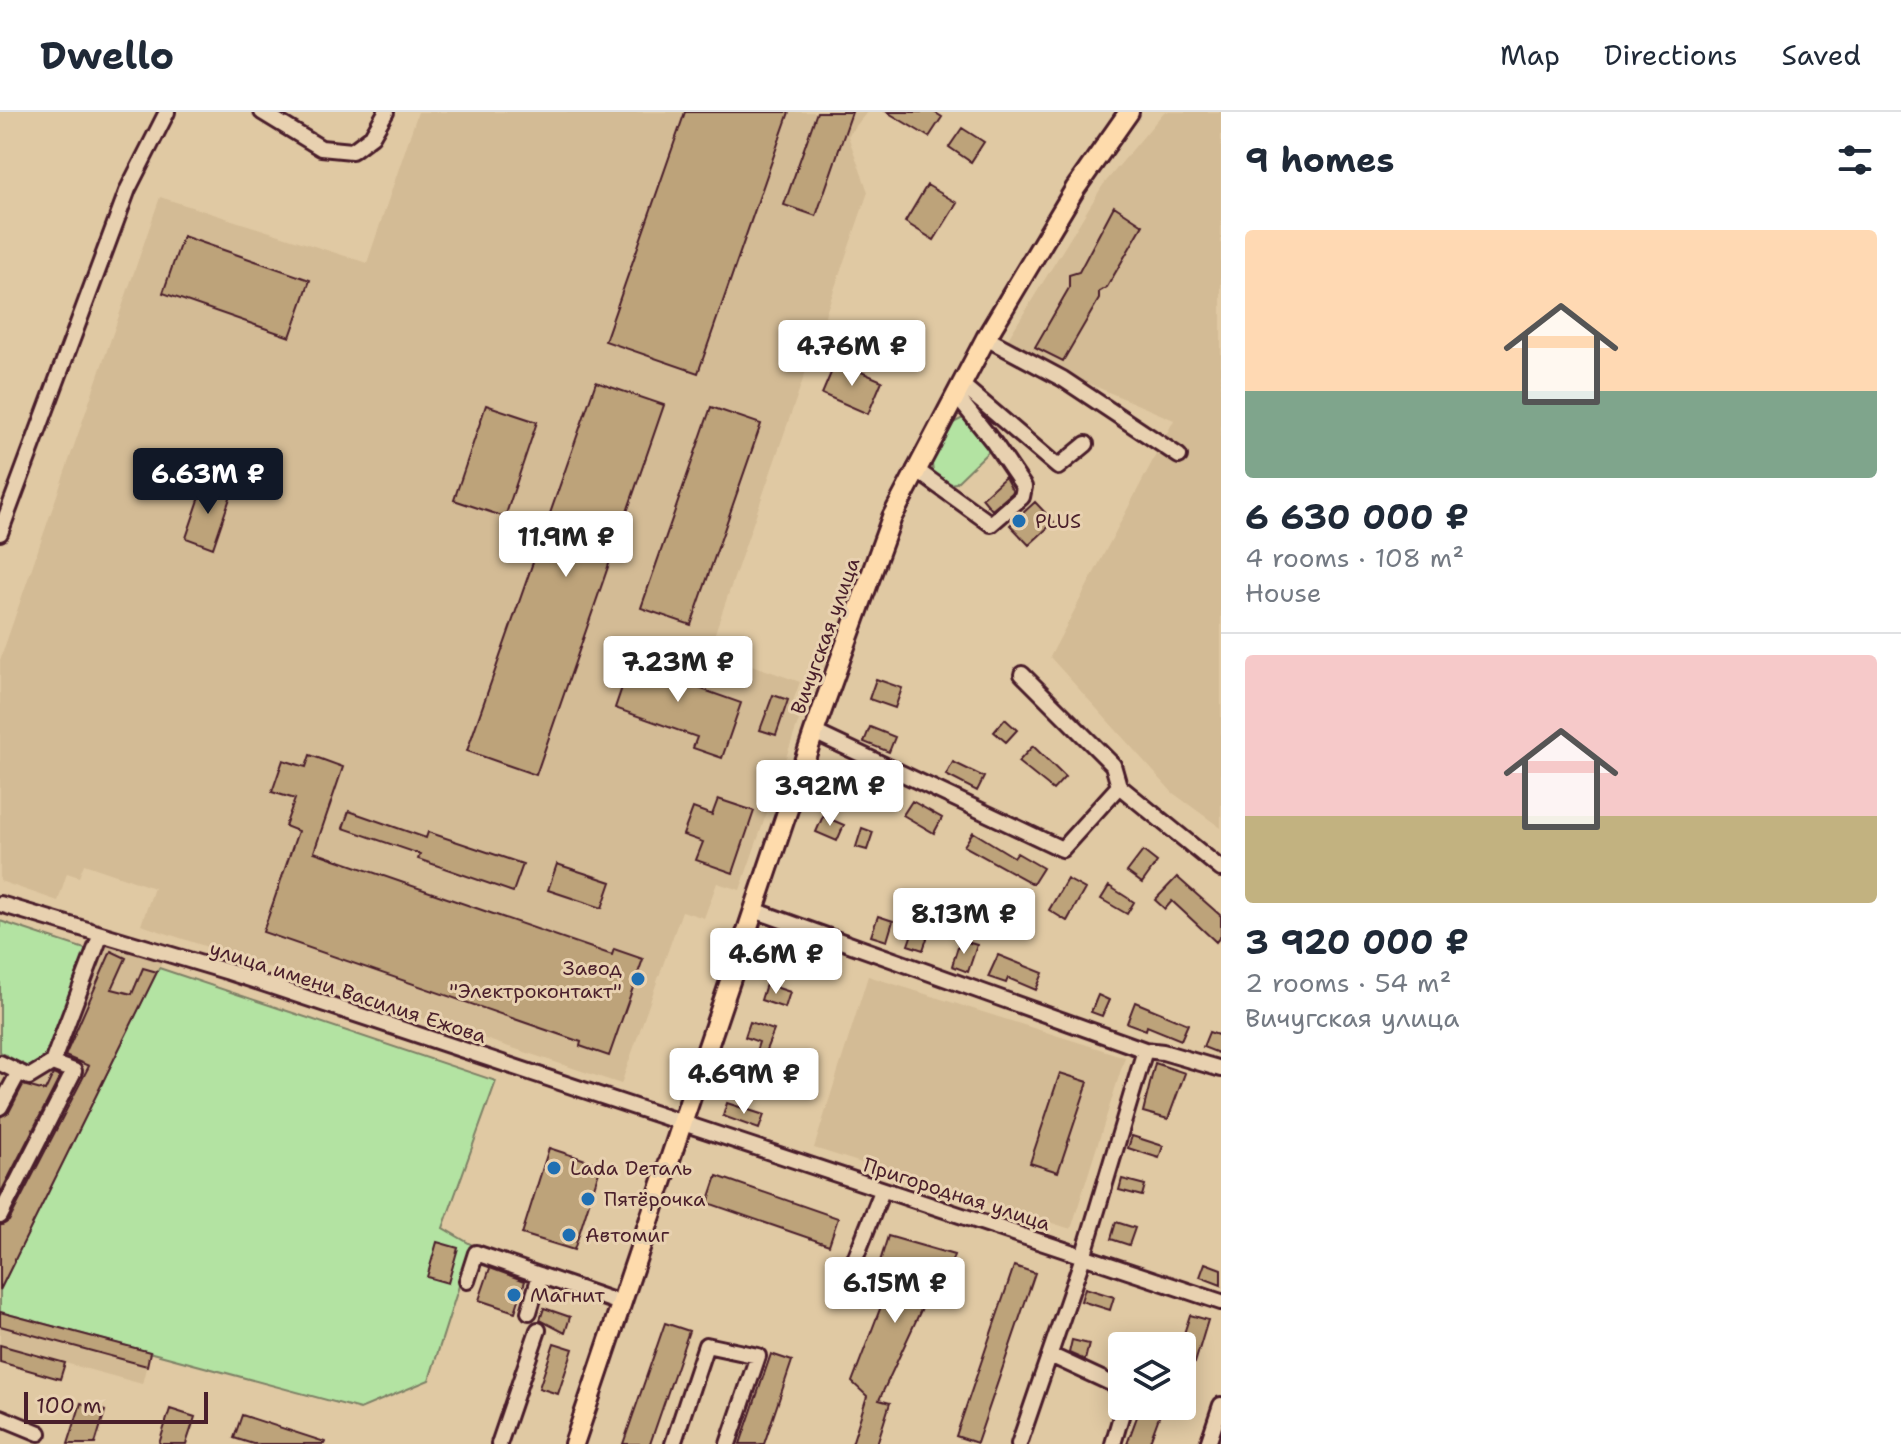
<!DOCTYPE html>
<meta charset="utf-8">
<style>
:root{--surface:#fff;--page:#f6f6f7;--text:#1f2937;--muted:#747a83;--line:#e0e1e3;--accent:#111827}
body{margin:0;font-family:"Shantell Sans",sans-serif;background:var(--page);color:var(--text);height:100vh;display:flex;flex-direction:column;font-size:30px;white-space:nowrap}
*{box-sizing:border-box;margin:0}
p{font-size:26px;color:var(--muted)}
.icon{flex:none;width:44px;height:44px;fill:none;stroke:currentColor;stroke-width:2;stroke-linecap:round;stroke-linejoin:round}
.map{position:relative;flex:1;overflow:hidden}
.side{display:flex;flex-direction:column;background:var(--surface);width:680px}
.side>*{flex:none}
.controls{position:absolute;left:1108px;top:1220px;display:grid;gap:16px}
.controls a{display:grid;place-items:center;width:88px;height:88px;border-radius:8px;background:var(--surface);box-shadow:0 4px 20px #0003;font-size:40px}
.scale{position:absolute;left:24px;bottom:20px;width:184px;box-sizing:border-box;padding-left:8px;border:4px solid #4a1f2b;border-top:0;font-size:22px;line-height:28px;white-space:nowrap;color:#4a1f2b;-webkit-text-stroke:6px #e8d1b0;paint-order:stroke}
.price{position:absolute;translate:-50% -68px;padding:0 18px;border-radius:8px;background:#fff;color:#222;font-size:26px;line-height:52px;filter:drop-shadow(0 2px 4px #0008)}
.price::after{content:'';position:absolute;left:50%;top:48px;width:24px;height:18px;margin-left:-12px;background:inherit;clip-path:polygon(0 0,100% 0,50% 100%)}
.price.selected{background:var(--accent);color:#fff}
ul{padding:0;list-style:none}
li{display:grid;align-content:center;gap:16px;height:424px;padding:0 24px}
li+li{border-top:2px solid var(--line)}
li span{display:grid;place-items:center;height:248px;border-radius:8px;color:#555}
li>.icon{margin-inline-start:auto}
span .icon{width:144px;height:144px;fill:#fffc;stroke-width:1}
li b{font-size:34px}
h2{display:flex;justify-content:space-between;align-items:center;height:96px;padding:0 24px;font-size:34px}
header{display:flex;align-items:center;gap:48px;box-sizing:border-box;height:112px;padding:0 40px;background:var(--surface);border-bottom:2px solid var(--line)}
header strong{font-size:38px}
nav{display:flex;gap:44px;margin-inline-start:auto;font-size:28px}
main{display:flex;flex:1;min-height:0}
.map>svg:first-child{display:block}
</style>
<header>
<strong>Dwello</strong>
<nav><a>Map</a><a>Directions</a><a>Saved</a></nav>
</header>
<main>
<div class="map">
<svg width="1221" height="1332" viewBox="0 0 1221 1332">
<rect width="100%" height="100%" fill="#e0c9a3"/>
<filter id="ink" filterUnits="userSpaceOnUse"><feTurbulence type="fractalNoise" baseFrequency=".0125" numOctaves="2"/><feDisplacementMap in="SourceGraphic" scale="16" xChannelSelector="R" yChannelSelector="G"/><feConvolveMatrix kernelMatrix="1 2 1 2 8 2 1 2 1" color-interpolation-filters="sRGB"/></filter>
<g filter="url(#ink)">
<path fill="#d3bb95" d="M418,0H867L848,24L868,80L709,538L800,570L788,603L799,608L740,778L717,771L704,806L682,799L621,972L141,813L154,776L84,752L79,765L67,761L58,789L0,769V548L160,85L367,151Z
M1164,0H1221V716L1173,681L1050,545L1174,308L1003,235L1103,73Z
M95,829L162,850L0,1178V940L33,958Z
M868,864L1125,945L1071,1117L814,1036Z
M0,1200L150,1240L142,1272L65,1251L60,1267L0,1250Z"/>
<path fill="#b3e3a2" stroke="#7e8166" stroke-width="2" d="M963,306L988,334V340L956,371L949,372L933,360L931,345L953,311Z
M0,809L91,839L45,954L33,958L0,940Z
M159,856L496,969L443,1116L472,1133L429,1268L360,1297L0,1200V1178Z"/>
<path fill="#bda37a" stroke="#4a1f2b" stroke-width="2" d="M685,0H789L698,261L605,229Z
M817,0H852L816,104L784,93Z
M887,0H934L942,5L929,25Z
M962,16L984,30L971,50L949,35Z
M927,73L957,91L934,128L905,110Z
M1114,94L1143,113L1107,175L1099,180V187L1063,249L1035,235L1069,176V163L1079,160Z
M183,124L310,168L290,225L163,181Z
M836,249L882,269L868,302L822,282Z
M596,270L664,293L536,663L467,639Z
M486,293L537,310L505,405L454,388Z
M711,295L761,312L691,513L641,496Z
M1005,365L1013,380L992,398L982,386Z
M204,373L231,383L213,436L186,426Z
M1035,390L1054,410L1029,433L1010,413Z
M633,543L701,567L698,576L741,591L722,646L693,636L697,625L615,596Z
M876,567L902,576L895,596L869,587Z
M773,583L788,588L776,623L760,618Z
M1005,607L1017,618L1006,630L994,620Z
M870,615L895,625L889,640L864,630Z
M1033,634L1065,665L1053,678L1018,650Z
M310,643L343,655L314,740L612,843L614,837L643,847L609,944L580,934L581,930L263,820L298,719L285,714L295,687L272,680L283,648L306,655Z
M953,650L984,665L977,679L946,663Z
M847,658L860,663L852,685L839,680Z
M718,687L754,699L733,761L696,748L703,730L683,723L693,696L712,703Z
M912,689L942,706L934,721L903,703Z
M349,699L426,726L428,720L523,752L513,780L418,747L420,742L343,716Z
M823,704L844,713L837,729L816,720Z
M862,716L873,720L867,738L856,735Z
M973,720L1014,745L1017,741L1043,756L1033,772L964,734Z
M1143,739L1157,750L1142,771L1127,760Z
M557,752L611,770L602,796L548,778Z
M1177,765L1221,804V824L1216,830L1172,789L1165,797L1155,788Z
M1067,767L1085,777L1067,809L1049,798Z
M1109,774L1134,790L1127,802L1101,787Z
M878,804L893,809L887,829L871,824Z
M916,810L931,815L923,838L908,833Z
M960,828L977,833L968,860L952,854Z
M111,839L126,846L112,877L132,882L143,856L157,860L0,1178V1114L9,1109L89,954L65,944Z
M998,843L1043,861L1036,878L1008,866L1006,871L988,865Z
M766,872L790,880L785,896L761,888Z
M1098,883L1109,888L1102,904L1091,900Z
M1135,890L1188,912L1181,928L1147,914L1146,918L1127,911Z
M750,910L774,918L762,948L780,954L775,969L749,961L759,930L745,925Z
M1209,920L1221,924V942L1203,935Z
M1155,951L1185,961L1168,1007L1143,1000Z
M1060,961L1088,970L1058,1060L1030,1051Z
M53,962L60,965L0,1082V1005L9,1000L23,973L45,979Z
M727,991L764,1003L759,1017L723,1004Z
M1132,1024L1163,1034L1159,1046L1128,1036Z
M549,1036L601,1053L574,1138L522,1122Z
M717,1064L838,1106L829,1133L708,1091Z
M1122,1067L1145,1073L1142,1084L1119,1078Z
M1116,1110L1135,1116L1129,1133L1111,1127Z
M888,1124L954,1143L943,1175L933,1172L879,1288L890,1291L877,1332H852L867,1284L852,1270L893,1163L878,1156Z
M437,1130L458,1136L448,1171L427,1165Z
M1205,1151L1221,1157V1173L1200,1165Z
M1014,1154L1035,1161L977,1331L956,1324Z
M490,1156L525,1169L515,1200L479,1188Z
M1085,1176L1114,1185L1110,1198L1081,1189Z
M544,1196L570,1205L565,1221L540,1208Z
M0,1200L150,1240L147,1254L0,1214Z
M1190,1203L1208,1208L1195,1251L1182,1247L1180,1234Z
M665,1211L689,1219L650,1332H623Z
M1072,1228L1089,1232L1085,1248L1069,1241Z
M554,1231L573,1237L558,1282L539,1276Z
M0,1233L65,1251L60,1267L0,1250Z
M771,1242L792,1249L764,1332H740Z
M81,1291L105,1299L95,1332H68Z
M1141,1294H1163L1149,1332H1127Z
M170,1297L195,1305L186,1332H159Z
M242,1303L325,1330L324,1332H253L234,1326Z"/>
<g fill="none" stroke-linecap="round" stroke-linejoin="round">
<g stroke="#4a1f2b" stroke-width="20">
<path id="minor" d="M262,0L321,36L352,39L372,24L386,0
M986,226L1063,267L1179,344
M961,272L1058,355L1086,332
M915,357L991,412L1022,385L1024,375L994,331L955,282
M0,421L128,77L167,0
M1022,562L1113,653L1119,674
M814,620L1062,737L1119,674L1221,757
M0,792L229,860L1221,1190
M754,798L1145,938L1163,940L1221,957
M0,951L29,965L52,951L101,822
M0,995L19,960
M0,1104L74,959L52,951
M849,1162L882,1079
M467,1169L476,1141L620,1191
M529,1200L540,1163
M1050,1243L1117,1274L1122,1280
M0,1305L39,1321
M499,1332L538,1218
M673,1332L706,1233L758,1244L728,1332
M1019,1332L1083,1145L1145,938
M1113,1332L1124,1294
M1208,1332L1221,1293"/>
</g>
<g stroke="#4a1f2b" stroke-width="24">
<path id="major" d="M574,1332L814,620L892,405L986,226L1075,77L1129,0"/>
</g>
<use href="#minor" stroke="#e8d1b0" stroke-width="14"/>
<use href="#major" stroke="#fedbac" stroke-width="18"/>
</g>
</g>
<g fill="#1f6fb2" stroke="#e8d1b0" stroke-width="3">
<circle cx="1019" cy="409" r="8"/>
<circle cx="638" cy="867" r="8"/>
<circle cx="554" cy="1056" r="8"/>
<circle cx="588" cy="1087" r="8"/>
<circle cx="569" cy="1123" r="8"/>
<circle cx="514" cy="1183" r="8"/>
</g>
<g text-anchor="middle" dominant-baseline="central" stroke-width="6" stroke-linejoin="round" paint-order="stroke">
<g font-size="20" fill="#4a1f2b" stroke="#e8d1b0" text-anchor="start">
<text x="1035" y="409">PLUS</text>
<text x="622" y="856" text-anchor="end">Завод<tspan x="622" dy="23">"Электроконтакт"</tspan></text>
<text x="570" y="1056">Lada Dеталь</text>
<text x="604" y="1087">Пятёрочка</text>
<text x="585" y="1123">Автомиг</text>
<text x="530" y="1183">Магнит</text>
</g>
<g font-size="20" fill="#4a1f2b" stroke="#e8d1b0">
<text transform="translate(825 524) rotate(-70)">Вичугская улица</text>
<text transform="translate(348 880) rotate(18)">улица имени Василия Ежова</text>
<text transform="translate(957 1082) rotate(18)">Пригородная улица</text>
</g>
</g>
</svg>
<div class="controls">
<a><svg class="icon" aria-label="layers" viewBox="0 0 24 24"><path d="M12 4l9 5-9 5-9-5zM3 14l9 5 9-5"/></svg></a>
</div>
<div class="scale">100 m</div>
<b class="price" style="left:852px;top:276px">4.76M ₽</b>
<b class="price selected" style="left:208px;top:404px">6.63M ₽</b>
<b class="price" style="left:566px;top:467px">11.9M ₽</b>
<b class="price" style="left:678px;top:592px">7.23M ₽</b>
<b class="price" style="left:830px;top:716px">3.92M ₽</b>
<b class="price" style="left:964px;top:844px">8.13M ₽</b>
<b class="price" style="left:776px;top:884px">4.6M ₽</b>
<b class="price" style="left:744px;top:1004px">4.69M ₽</b>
<b class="price" style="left:895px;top:1213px">6.15M ₽</b>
</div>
<section class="side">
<h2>9 homes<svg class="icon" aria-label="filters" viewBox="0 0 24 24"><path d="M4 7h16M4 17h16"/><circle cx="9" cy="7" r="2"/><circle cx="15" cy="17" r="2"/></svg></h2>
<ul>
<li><span style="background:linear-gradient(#ffd9b3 65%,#7fa58c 0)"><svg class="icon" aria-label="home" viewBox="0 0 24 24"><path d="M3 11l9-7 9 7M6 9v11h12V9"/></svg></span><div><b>6 630 000 ₽</b><p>4 rooms · 108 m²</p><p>House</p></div></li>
<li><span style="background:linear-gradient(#f6c9c9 65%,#c2b280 0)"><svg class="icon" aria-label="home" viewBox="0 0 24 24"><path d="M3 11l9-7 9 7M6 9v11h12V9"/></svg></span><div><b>3 920 000 ₽</b><p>2 rooms · 54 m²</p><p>Вичугская улица</p></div></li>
</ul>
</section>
</main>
